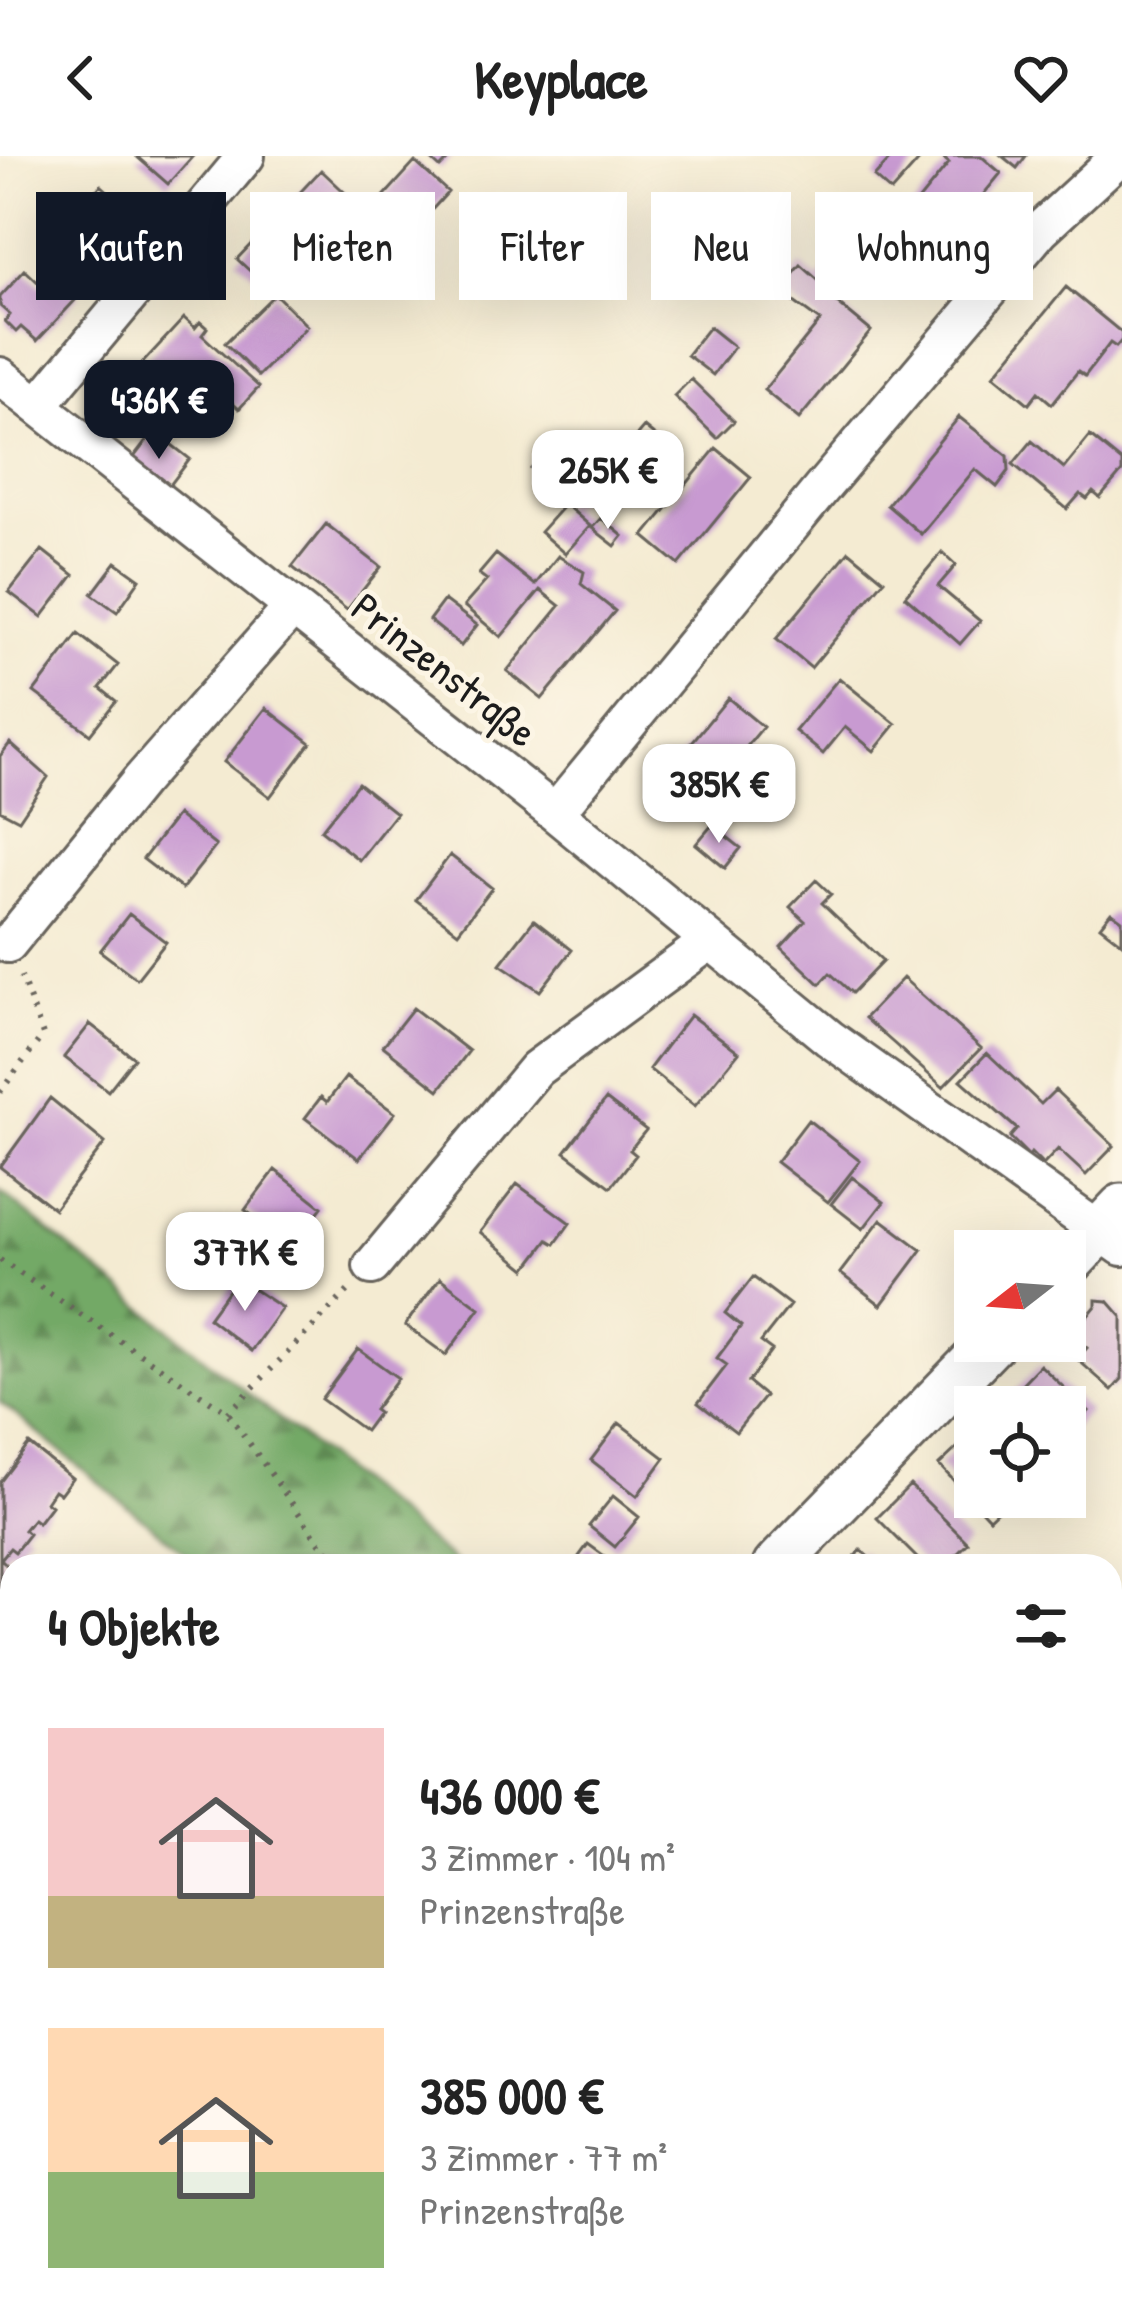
<!DOCTYPE html>
<html lang="de">
<meta charset="utf-8">
<style>
:root{--surface:#fff;--page:#f6f6f6;--text:#222;--muted:#767676;--accent:#111827}
body{margin:0;font-family:"Patrick Hand",sans-serif;background:var(--page);color:var(--text);height:100vh;display:flex;flex-direction:column;font-size:45px;white-space:nowrap}
*{box-sizing:border-box;margin:0}
p{font-size:39px;color:var(--muted)}
.icon{flex:none;width:66px;height:66px;fill:none;stroke:currentColor;stroke-width:2;stroke-linecap:round;stroke-linejoin:round}
.map{position:relative;flex:1;overflow:hidden}
.side{position:absolute;left:0px;top:1398px;width:1122px;height:771px;display:flex;flex-direction:column;background:var(--surface);border-radius:36px 36px 0 0;box-shadow:0 12px 48px #0002}
.side>*{flex:none}
.guide{position:absolute;left:36px;top:36px;width:1050px;height:108px;display:flex;gap:24px}
.needle{width:78px;rotate:253deg}
.tools{position:absolute;left:954px;top:1074px;display:grid;gap:24px}
.tools a{display:grid;place-items:center;width:132px;height:132px;border-radius:0px;background:var(--surface);box-shadow:0 12px 48px #0002;font-size:60px}
.price{position:absolute;translate:-50% -102px;padding:0 27px;border-radius:24px;background:#fff;color:#222;font-size:39px;line-height:78px;filter:drop-shadow(0 3px 6px #0008)}
.price::after{content:'';position:absolute;left:50%;top:72px;width:36px;height:27px;margin-left:-18px;background:inherit;clip-path:polygon(0 0,100% 0,50% 100%)}
.price.on{background:var(--accent);color:#fff}
ul{padding:0;list-style:none}
li{display:flex;align-items:center;gap:36px;height:300px;padding:0 48px}
li span{display:grid;place-items:center;flex:none;width:336px;height:240px;border-radius:0px;color:#555}
li>.icon{margin-inline-start:auto}
span .icon{width:144px;height:144px;fill:#fffc;stroke-width:1}
li b{font-size:51px}
h2{display:flex;justify-content:space-between;align-items:center;height:144px;padding:0 48px;font-size:51px}
.tag{padding:0 42px;border-radius:0px;background:var(--surface);box-shadow:0 12px 48px #0002;font-size:42px;line-height:108px}
.tag.on{background:var(--accent);color:#fff}
header{display:flex;justify-content:space-between;align-items:center;height:156px;padding:0 48px;background:var(--surface);font-size:54px;font-weight:700}
.map>svg:first-child{display:block}
</style>
<header><svg class="icon" aria-label="back" viewBox="0 0 24 24"><path d="M15 5l-7 7 7 7"/></svg>Keyplace<svg class="icon" aria-label="heart" viewBox="0 0 24 24"><path d="M12 20l-8-8c-3-5 5-10 8-4 3-6 11-1 8 4z"/></svg></header>
<div class="map">
<svg width="1122" height="2168" viewBox="0 0 1122 2168">
<defs>
<pattern id="forest-firs" width="22" height="20" patternUnits="userSpaceOnUse" patternTransform="scale(3)"><rect width="22" height="20" fill="#73a966"/><path d="M5 1l3.5 6h-7zM16 11l3.5 6h-7z" fill="#5e8953"/></pattern>
</defs>
<rect width="100%" height="100%" fill="#fcf5e5"/>
<filter id="ink" filterUnits="userSpaceOnUse"><feTurbulence type="fractalNoise" baseFrequency=".00833" numOctaves="2"/><feDisplacementMap in="SourceGraphic" scale="24" xChannelSelector="R" yChannelSelector="G"/><feConvolveMatrix kernelMatrix="1 2 1 2 8 2 1 2 1" color-interpolation-filters="sRGB"/></filter>
<filter id="wash" filterUnits="userSpaceOnUse"><feTurbulence type="fractalNoise" baseFrequency=".004" numOctaves="4" result="noise"/><feDisplacementMap in="SourceGraphic" scale="48" xChannelSelector="R" yChannelSelector="G"/><feGaussianBlur stdDeviation="2.7" result="paint"/><feColorMatrix in="noise" values="0 0 0 0 0 0 0 0 0 0 0 0 0 0 0 0 0 1.4 0 .05"/><feComposite in="paint" operator="in"/></filter>
<g filter="url(#wash)">
<rect width="100%" height="100%" fill="#f4ebd2"/>
<path fill="url(#forest-firs)" stroke="#486241" stroke-width="3" d="M0,1035L459,1410H201L0,1246Z"/>
<g id="blocks">
<path fill="#c89ad1" d="M136,0H193L168,28Z
M427,0H452L440,12Z
M893,0H923L891,36L874,21Z
M941,0H981L1001,17L928,106L892,77L949,7Z
M1002,0H1026L1017,12Z
M415,6L448,36L399,90L367,59Z
M321,14L357,48L332,75L345,87L312,122L299,110L275,138L237,103Z
M101,29L139,63L106,100L68,66Z
M801,109L818,124L824,116L847,134L837,147L871,175L799,263L764,234L820,165L779,135Z
M25,114L42,130L54,117L79,140L37,185L21,171L16,176L5,165L10,159L0,150V141Z
M1066,131L1122,177V184L1116,191L1110,187L1085,220L1078,215L1052,248L1038,236L1029,248L994,219Z
M275,138L307,170L258,220L225,187Z
M184,162L195,172L200,166L207,172L202,179L259,231L239,253L217,233L204,249L186,232L147,271L113,239Z
M709,171L734,191L713,219L687,199Z
M691,223L734,265L717,282L674,240Z
M959,261L1008,300L1009,315L997,331L975,313L921,378L887,349Z
M644,271L677,298L640,344L623,330L644,306L627,291Z
M154,275L190,303L164,337L128,309Z
M1090,280L1122,306V316L1100,342L1093,336L1087,343L1080,338L1067,353L1013,308L1032,285L1064,312Z
M716,292L751,321L679,409L644,380Z
M542,301L582,337L571,349L531,313Z
M565,348L590,370L565,398L540,376Z
M601,362L623,380L615,390L592,372Z
M326,368L381,411L347,454L292,411Z
M42,394L74,419L42,461L9,436Z
M849,395L884,424L811,512L776,483Z
M942,396L956,409L938,430L980,465L960,488L905,440Z
M496,398L535,429L558,400L584,416L581,428L615,455L542,543L507,515L560,450L540,434L501,481L464,450L487,424L479,418Z
M116,406L140,423L117,456L92,438Z
M444,444L477,469L461,490L429,464Z
M78,478L118,509L100,532L116,545L90,578L34,536Z
M839,522L896,568L874,595L845,571L823,598L795,575Z
M728,542L763,571L691,658L656,630Z
M266,552L311,587L270,641L224,606Z
M10,587L48,621L19,664L0,654V600Z
M358,627L396,657L359,704L321,674Z
M177,659L216,690L182,733L143,703Z
M712,669L741,692L725,712L696,688Z
M450,699L492,732L458,776L416,744Z
M816,724L831,738L822,747L883,805L852,837L830,817L820,828L781,791L805,765L790,751Z
M1111,756L1122,764V787L1100,770Z
M129,758L166,786L137,823L100,795Z
M534,764L572,794L540,835L500,808Z
M903,822L981,892L943,931L865,862Z
M413,852L469,895L439,934L383,890Z
M690,859L739,896L695,950L649,913Z
M90,868L134,902L108,935L64,901Z
M987,897L1041,948L1055,934L1114,990L1086,1019L1058,993L1043,1009L1031,997L1029,1000L1010,981L1017,973L961,924Z
M346,921L395,957L359,1003L305,962L321,941L327,946Z
M50,942L105,987L54,1053L0,1011Z
M606,943L646,974L630,994L636,999L611,1031L565,996Z
M808,964L860,1005L828,1046L776,1006Z
M275,1014L322,1051L292,1090L245,1054Z
M852,1021L884,1046L863,1073L831,1048Z
M517,1028L570,1067L555,1088L548,1084L526,1113L480,1076Z
M881,1063L922,1094L881,1149L840,1117Z
M753,1121L790,1149L761,1186L772,1194L748,1226L765,1240L736,1276L698,1247L727,1209L717,1202L741,1170L725,1157Z
M237,1122L282,1152L251,1195L208,1162Z
M440,1122L480,1152L446,1199L405,1169Z
M1096,1144L1108,1145L1122,1161V1223L1112,1234L1077,1203L1087,1192L1072,1179L1096,1150Z
M358,1193L398,1222L374,1254L378,1257L365,1275L321,1243Z
M1040,1209L1089,1255L1065,1281V1251H1031L1014,1236Z
M619,1267L665,1302L637,1340L591,1304Z
M975,1275V1341H1011L989,1362L939,1309Z
M29,1288L72,1322L60,1338L54,1334L46,1346L51,1350L38,1367L33,1363L24,1374L29,1378L15,1396L10,1392L1,1403L12,1414V1426L5,1435L0,1431V1326Z
M910,1329L968,1387L945,1410H925L877,1362Z
M613,1340L639,1361L615,1391L589,1370Z
M588,1388L618,1410H572Z
M861,1394L878,1410H845Z
M1110,1542L1122,1552V1586L1110,1601Z
M12,1660V1689L0,1679Z
M12,1773V1807L0,1797V1787Z
M1122,1829V1892L1110,1906V1843Z
M0,1953L12,1963V2039L0,2030Z
M0,2049L12,2058V2073L4,2082L0,2079Z
M133,2157H211L200,2168H144Z
M629,2157H647L662,2168H618Z
M884,2157H958L970,2168H896Z"/>
</g>
</g>
<g filter="url(#ink)">
<use href="#blocks" fill-opacity="0" stroke="#68645c" stroke-width="3"/>
<g fill="none" stroke-linecap="round" stroke-linejoin="round">
<g stroke="#68645c" stroke-width="24">
<path id="service" d="M837,2157L849,2168"/>
</g>
<g stroke="#68645c" stroke-width="42">
<path id="minor" d="M0,220L555,657L829,882L1122,1091
M38,250L246,0
M555,657L822,332L1041,73L1120,0
M8,788L140,625L293,451
M372,1110L536,913L710,785
M1110,1734L1122,1720
M1110,2126L1121,2112
M1076,2168L1085,2157"/>
</g>
<g stroke="#68645c" stroke-width="51">
<path id="tertiary" d="M1065,1111L1122,1051
M776,1410L994,1185
M50,2168L61,2157"/>
</g>
<path stroke="#68645c" stroke-width="6" stroke-dasharray="3 9" stroke-linecap="butt" d="M0,936L43,879L21,820
M0,1104L228,1257L322,1390L348,1410
M228,1257L349,1134"/>
<use href="#service" stroke="#fff" stroke-width="18"/>
<use href="#minor" stroke="#fff" stroke-width="36"/>
<use href="#tertiary" stroke="#fff" stroke-width="45"/>
</g>
</g>
<g text-anchor="middle" dominant-baseline="central" stroke-width="10" stroke-linejoin="round" paint-order="stroke">
<g font-size="42" fill="#1c1c1c" stroke="#fcf5e5">
<text transform="translate(445 513) rotate(38)">Prinzenstraße</text>
</g>
</g>
</svg>
<div class="tools">
<a><svg class="needle" viewBox="-14 -14 28 28"><path d="M0-13l5 13h-10z" fill="#e53935"/><path d="M0 13l5-13h-10z" fill="#767676"/></svg></a>
<a><svg class="icon" aria-label="locate" viewBox="0 0 24 24"><circle cx="12" cy="12" r="6"/><path d="M12 2v4M12 18v4M2 12h4M18 12h4"/></svg></a>
</div>
<b class="price on" style="left:159px;top:306px">436K €</b>
<b class="price" style="left:608px;top:376px">265K €</b>
<b class="price" style="left:719px;top:690px">385K €</b>
<b class="price" style="left:245px;top:1158px">377K €</b>
<div class="guide">
<a class="tag on">Kaufen</a>
<a class="tag">Mieten</a>
<a class="tag">Filter</a>
<a class="tag">Neu</a>
<a class="tag">Wohnung</a>
</div>
<section class="side">
<h2>4 Objekte<svg class="icon" aria-label="filters" viewBox="0 0 24 24"><path d="M4 7h16M4 17h16"/><circle cx="9" cy="7" r="2"/><circle cx="15" cy="17" r="2"/></svg></h2>
<ul>
<li><span style="background:linear-gradient(#f6c9c9 70%,#c2b280 0)"><svg class="icon" aria-label="home" viewBox="0 0 24 24"><path d="M3 11l9-7 9 7M6 9v11h12V9"/></svg></span><div><b>436 000 €</b><p>3 Zimmer · 104 m²</p><p>Prinzenstraße</p></div></li>
<li><span style="background:linear-gradient(#ffd9b3 60%,#8fb573 0)"><svg class="icon" aria-label="home" viewBox="0 0 24 24"><path d="M3 11l9-7 9 7M6 9v11h12V9"/></svg></span><div><b>385 000 €</b><p>3 Zimmer · 77 m²</p><p>Prinzenstraße</p></div></li>
</ul>
</section>
</div>
